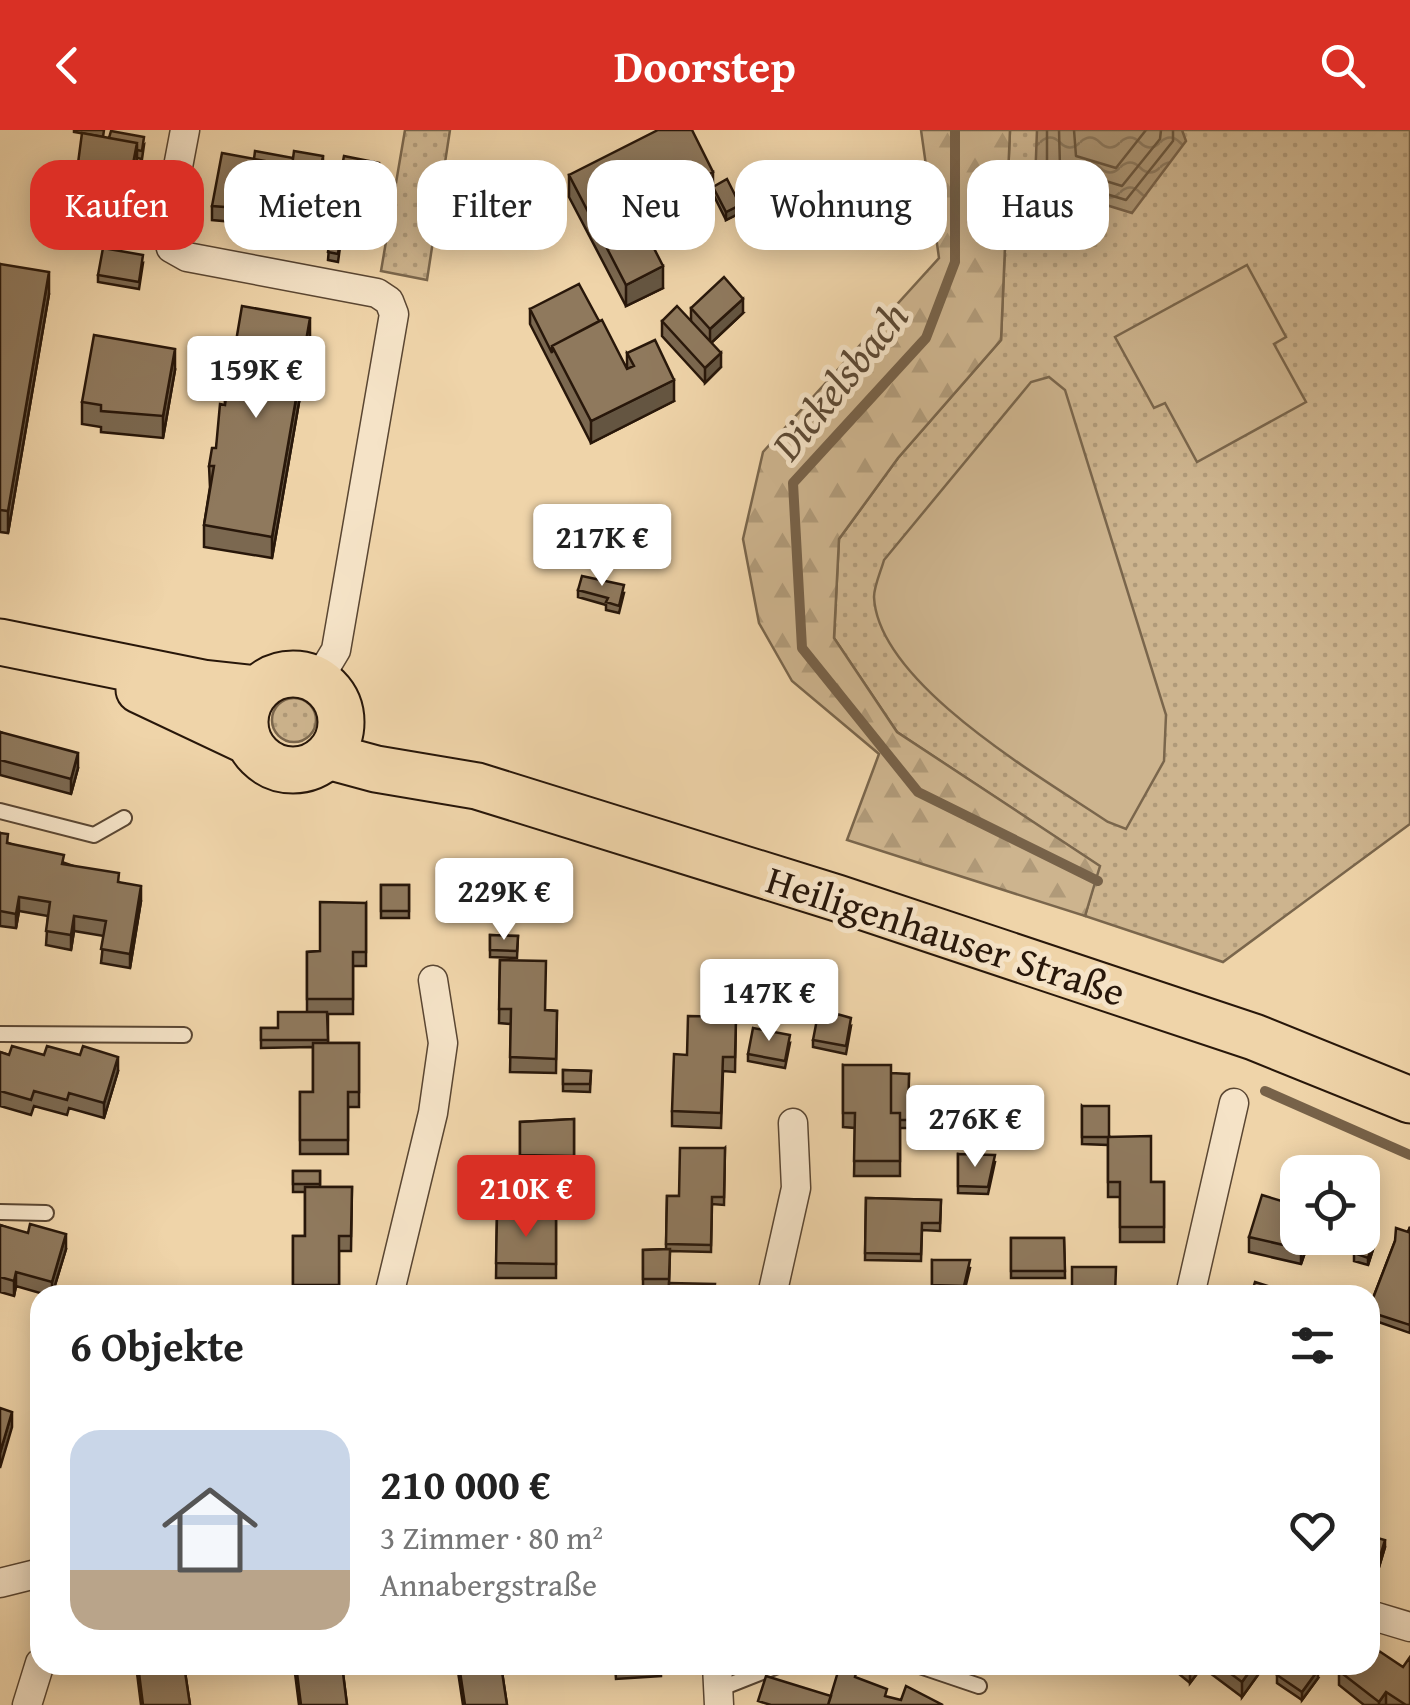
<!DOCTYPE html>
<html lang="de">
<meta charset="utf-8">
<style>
:root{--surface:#fff;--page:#f2f2f2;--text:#222;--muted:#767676;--accent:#d93025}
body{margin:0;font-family:"Gentium Book Plus",serif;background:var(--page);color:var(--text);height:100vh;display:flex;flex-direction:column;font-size:38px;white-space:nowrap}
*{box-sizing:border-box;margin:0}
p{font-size:32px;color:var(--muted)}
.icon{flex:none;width:55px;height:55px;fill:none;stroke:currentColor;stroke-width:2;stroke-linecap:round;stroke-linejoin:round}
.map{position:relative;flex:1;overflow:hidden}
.side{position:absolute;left:30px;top:1155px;width:1350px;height:390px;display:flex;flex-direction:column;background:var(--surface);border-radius:30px;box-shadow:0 5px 25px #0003}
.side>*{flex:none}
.banner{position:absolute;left:30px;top:30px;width:1350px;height:90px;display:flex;gap:20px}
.controls{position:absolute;left:1280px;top:1025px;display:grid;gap:20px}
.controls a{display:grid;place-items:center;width:100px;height:100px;border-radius:20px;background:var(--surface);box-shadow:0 5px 25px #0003;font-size:50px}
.price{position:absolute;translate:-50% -85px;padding:0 22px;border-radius:10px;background:#fff;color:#222;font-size:32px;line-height:65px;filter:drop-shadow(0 2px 5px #0008)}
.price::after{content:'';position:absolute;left:50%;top:60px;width:30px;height:22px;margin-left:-15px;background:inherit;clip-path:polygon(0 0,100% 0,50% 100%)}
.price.on{background:var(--accent);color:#fff}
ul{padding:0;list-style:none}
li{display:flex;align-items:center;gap:30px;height:250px;padding:0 40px}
li span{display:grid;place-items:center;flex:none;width:280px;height:200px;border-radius:30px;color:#555}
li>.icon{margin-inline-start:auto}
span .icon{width:120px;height:120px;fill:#fffc;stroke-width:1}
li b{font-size:42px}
h2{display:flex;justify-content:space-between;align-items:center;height:120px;padding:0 40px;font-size:42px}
.chip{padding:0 35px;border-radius:30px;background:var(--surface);box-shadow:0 5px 25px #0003;font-size:35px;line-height:90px}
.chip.on{background:var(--accent);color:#fff}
header{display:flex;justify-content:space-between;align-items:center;height:130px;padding:0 40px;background:var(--accent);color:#fff;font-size:45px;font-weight:700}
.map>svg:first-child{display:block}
</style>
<header><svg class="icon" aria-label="back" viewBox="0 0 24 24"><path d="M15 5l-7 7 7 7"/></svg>Doorstep<svg class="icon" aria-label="search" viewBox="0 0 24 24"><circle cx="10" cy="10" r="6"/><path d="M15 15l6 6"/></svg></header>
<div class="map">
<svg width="1410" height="1575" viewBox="0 0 1410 1575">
<defs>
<pattern id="grass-dots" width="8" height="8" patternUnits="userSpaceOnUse" patternTransform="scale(2.5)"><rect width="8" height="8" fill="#cdb48e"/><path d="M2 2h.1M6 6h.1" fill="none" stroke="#b09a79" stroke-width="1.8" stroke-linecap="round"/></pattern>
<pattern id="forest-firs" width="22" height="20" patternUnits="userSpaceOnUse" patternTransform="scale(2.5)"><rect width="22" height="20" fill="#cdb48e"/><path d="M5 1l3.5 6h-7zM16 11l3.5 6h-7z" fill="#b09a79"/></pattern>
<pattern id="water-waves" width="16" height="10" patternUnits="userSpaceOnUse" patternTransform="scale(2.5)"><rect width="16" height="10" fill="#ab9473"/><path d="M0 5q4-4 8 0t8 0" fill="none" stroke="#8b785d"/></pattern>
</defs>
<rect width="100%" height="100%" fill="#efd4a9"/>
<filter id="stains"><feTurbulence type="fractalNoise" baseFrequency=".002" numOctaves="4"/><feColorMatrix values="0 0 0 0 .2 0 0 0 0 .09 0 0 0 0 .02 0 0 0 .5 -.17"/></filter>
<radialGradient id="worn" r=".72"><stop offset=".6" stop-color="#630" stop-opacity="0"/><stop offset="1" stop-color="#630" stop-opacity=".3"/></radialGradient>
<path fill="url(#grass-dots)" stroke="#7a664c" stroke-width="2.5" d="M405,0H450L427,150L381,141Z
M1010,0H1410V694L1223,832L1085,786L1099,736L897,602L834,508L839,409L898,328L1001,210Z
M272 590a22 22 0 1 1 44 0a22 22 0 1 1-44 0Z"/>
<path fill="url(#forest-firs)" stroke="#7a664c" stroke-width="2.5" d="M921,0H1010L1001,210L898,328L839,409L834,508L897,602L1100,736L1085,786L847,710L879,624L792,551L759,493L743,409L763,322L939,128Z"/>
<path fill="#cdb48e" stroke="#7a664c" stroke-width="2.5" d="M1247,135L1286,207L1274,214L1306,272L1197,332L1165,273L1154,278L1115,207Z
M1049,247L1065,260L1166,585L1164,631L1126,699L1108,692C1043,648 878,554 874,467C874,456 881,441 884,430L1031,252Z"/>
<path fill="url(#water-waves)" stroke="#776249" stroke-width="2.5" d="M1037,0H1182L1186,11L1132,83L1035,53Z"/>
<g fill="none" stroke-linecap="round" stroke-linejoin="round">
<path stroke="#6a563e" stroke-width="2.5" d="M1047,0V46L1126,70L1173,11V0
M1059,0L1060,37L1122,56L1160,9L1161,0
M1074,0L1076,26L1116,38L1146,0"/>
<path stroke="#776249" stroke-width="10" d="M955,0V132L926,208L793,353L802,518L918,662L1098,751
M1265,961L1410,1025"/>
<g stroke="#5a4632" stroke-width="18">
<path id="lane" d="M0,681L94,705L124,688
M0,904L184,905
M0,1082L46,1083
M917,1535L979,1556
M719,1559L780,1535"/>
</g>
<g stroke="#5a4632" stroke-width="31">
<path id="street" d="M185,0L166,100L171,118L187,127L377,163L389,171L394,184L336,520L318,550
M389,1165L433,983L443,913L433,850
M772,1165L796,1058L793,993
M1190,1165L1234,973
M0,1453L40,1443
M1370,1485L1410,1497
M717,1535L719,1575
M27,1575L40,1533"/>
</g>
<g stroke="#28170a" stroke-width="49">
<path id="primary" d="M0,512L203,553L258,559
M245 592a48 48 0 1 1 96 0a48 48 0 1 1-96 0Z
M139,560L249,612
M328,626L376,639L477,656L837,768L1254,907L1410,970"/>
</g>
<use href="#lane" stroke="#f5e3c7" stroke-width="14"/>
<use href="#street" stroke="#f5e3c7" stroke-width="28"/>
<use href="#primary" stroke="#efd4a9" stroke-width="45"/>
</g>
<path fill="#7b6850" stroke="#28170a" stroke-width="2.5" d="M74,0H104L103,7L74,2Z
M144,15L142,29L137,28L126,88L129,96L127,110L98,105L99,91L73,86V71Z
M323,41L315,84L286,79L282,103L266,100V95L212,90V76Z
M569,45L713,63L644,98L663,158L626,176L569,67Z
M379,48L367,115L341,110L338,132L328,130L331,94Z
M713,57L740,83L726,90L713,64Z
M143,133L139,159L98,152V145Z
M0,134L49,164L8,403L0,402Z
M691,178L743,183L711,213L721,237L705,253L662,206V191L691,190Z
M530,179L599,191L627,239V223L674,271L591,313L530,194Z
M310,209L272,428L204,417V395L210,357L209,336L216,318L225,275L224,252L232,235Z
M175,240L163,308L101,302V297L82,294V272Z
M578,460L624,463L619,483L606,480V475L578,467Z
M0,602L78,638L71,664L0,645Z
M0,703L8,713L119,752L141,771L130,838L101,833L104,806L74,801L71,820L46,815L48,786L19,781L16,798L0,796Z
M381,755H409V788H381Z
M366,773V836H353V884H328V913H359V977H348V1024H300V962H313V917L261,918V898H278L307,882V822L320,821Z
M490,805L518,806L517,828L490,827Z
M500,830L545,880L557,881L556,943L510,942L511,894L499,893Z
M736,887L735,942L723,941L721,998L672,996V981L687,925Z
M851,896L846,924L813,917V910Z
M790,913L785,938L748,931V924Z
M0,922L9,925H44L118,941L104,988L69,978L67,985L34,976L31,985L0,976Z
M843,935L891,950L909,944L908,998H900V1046H854L855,998L843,997Z
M563,940L591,941L590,962L563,961Z
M1082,976L1151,1052H1164V1112H1120V1067H1108V1015L1082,1014Z
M574,989V1040H521V1065H491V1039H520V992Z
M725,1018L724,1075L712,1074L711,1122L670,1121L669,1157L643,1156V1120L666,1119L667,1066H679Z
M958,1024L995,1032L988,1064L958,1063Z
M293,1041H320V1057H352L351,1121H339V1165H293V1106H305V1062H293Z
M866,1068L941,1070L940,1101L922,1100L921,1131L865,1130Z
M497,1086L556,1087V1148H496Z
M0,1095L66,1119L52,1165H47L16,1156L14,1166L0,1162Z
M1410,1097V1203L1370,1189V1176L1395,1111L1408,1102Z
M1249,1107L1310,1108L1301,1134L1249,1122Z
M1011,1108H1064L1065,1148H1011Z
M1376,1110L1368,1135L1354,1131V1123Z
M932,1130L970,1138L964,1163H932Z
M1370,1406L1385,1417L1377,1444L1370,1442Z
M136,1535H184L190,1575H141Z
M294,1535H342L347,1575H299Z
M457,1535H501L507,1575H463Z
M615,1535H661V1546L616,1549Z
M1168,1535H1265L1242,1567L1202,1537L1190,1553Z
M1343,1535L1410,1575H1364L1339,1555V1541Z
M1277,1545L1318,1548L1302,1570L1277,1553Z"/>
<path fill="#645541" stroke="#28170a" stroke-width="2.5" d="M137,13V28L124,95V81Z
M323,26V41L315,84V70Z
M379,33V48L367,115V100Z
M713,42V63L635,103V81Z
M286,65V79L282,103V88Z
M740,75V83L726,90V82Z
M663,136V158L626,176V155Z
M49,142V164L8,403V381Z
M743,169V183L710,214V199Z
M310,188V209L272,428V407Z
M175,219V240L163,308V286Z
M721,223V237L705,253V238Z
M674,250V271L591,313V291Z
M78,623V638L71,664V649Z
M141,756V771L130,838V824Z
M19,767V781L16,798V784Z
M74,786V801L71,820V805Z
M118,927V941L104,988V973Z
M1376,1102V1110L1368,1135V1128Z
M66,1104V1119L52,1165V1152Z
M1305,1108H1310L1301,1134V1119Z
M16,1142V1156L14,1166V1151Z
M12,1282V1297L0,1338V1323Z
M1385,1410V1417L1377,1444V1436Z
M1193,1535H1202V1537L1190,1553V1539Z
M1254,1535H1265L1242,1567V1552Z
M1318,1540V1548L1302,1570V1562Z
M1386,1562V1575H1379V1572Z"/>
<path fill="#8f795d" stroke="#28170a" stroke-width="2.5" d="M658,0H692L713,42L635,81L663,136L626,155L569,45Z
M111,1L144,7L142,21L137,20V13L109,8Z
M82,3L137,13L124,81L73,71Z
M255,21L293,28L292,36L254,29Z
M294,21L323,26L315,70L286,65L282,88L266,85V80L212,76L222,23L292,36Z
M344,26L379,33L367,100L331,94Z
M727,49L740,75L726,82L713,57Z
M101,84L129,89L127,103L98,98Z
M331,101L341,103L338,124L328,122Z
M103,118L143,125L139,152L98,145Z
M0,134L49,142L8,381L0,380Z
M724,147L743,169L710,199L691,178Z
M579,154L599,191L552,216V223L530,179Z
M242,176L310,188L272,407L204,395L214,336H209L212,318H216L220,274L225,275L228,253L224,252L225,240L227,234L232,235Z
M677,176L721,223L705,238L662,191Z
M602,190L627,239L634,236L627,223L655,210L674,250L591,291L552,216Z
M94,205L175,219L163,286L101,281V275L82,272Z
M582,446L624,455L619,476L606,472L608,468L578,460Z
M0,602L78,623L71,649L0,630Z
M0,703L8,704L7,713L64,725L62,734L119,743L118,752L141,756L130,824L101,819L106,791L74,786L71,805L46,801L50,772L19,767L16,784L0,781Z
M381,755H409V781H381Z
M320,772L366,773V822H353V869H307V822L320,821Z
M490,805L518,806L517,821L490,820Z
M500,830L546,831L545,880L557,881L556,929L510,927L511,879H499Z
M819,879L851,888L846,916L813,910Z
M278,882H327L328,910H261V898H278Z
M688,886L736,887L735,927H723L721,983L672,981L674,924L687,925Z
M753,898L790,905L785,931L748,924Z
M313,913H359V962H348V1010H300V962H313Z
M12,916L44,925L47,916L80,925L83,916L118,927L104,973L69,963L67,970L34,961L31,970L0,961V922L9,925Z
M843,935H891V983H900V1031H854L855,983H843Z
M563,940L591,941L590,954H563Z
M891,943L909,944L908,990H900V983H891Z
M1082,976H1109V1007H1082Z
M574,989V1026L520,1025V992Z
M1151,1006V1052H1164V1097H1120V1052H1108V1007Z
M680,1018H725L724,1067H712L711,1115L666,1114L667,1066H679Z
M958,1024L995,1025L988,1057L958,1056Z
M491,1039H521V1058L491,1057Z
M293,1041H320V1054H293Z
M305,1057H352L351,1106H339V1155H293V1106H305Z
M1262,1065L1298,1076V1108H1305L1301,1119L1249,1107Z
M866,1068L941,1070L940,1093H922L921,1124L865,1123Z
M497,1086L556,1087V1134L496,1133Z
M30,1094L66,1104L52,1152L16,1142L14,1151L0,1147V1095L28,1103Z
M1410,1097V1195L1370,1182V1176L1395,1111L1396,1098L1408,1102Z
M1362,1098L1376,1102L1368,1128L1354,1123L1359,1108H1362Z
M1011,1108H1064L1065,1141H1011Z
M670,1119L669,1149H643V1120Z
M932,1130H970L964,1156L932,1155Z
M1072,1137H1116L1115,1165H1072Z
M1255,1152L1297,1165H1251Z
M669,1153L715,1154L714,1165H669Z
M469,1162H497L496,1165H469Z
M0,1278L12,1282L0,1323Z
M1370,1406L1385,1410L1377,1436L1370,1434Z
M1370,1515L1403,1537L1410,1527V1575H1406L1386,1562L1379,1572L1339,1541L1343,1535H1370Z
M138,1535H184L190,1575H143Z
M296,1535H342L347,1575H301Z
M459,1535H501L507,1575H465Z
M840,1535L857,1540L855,1547L887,1559L885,1566L901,1570L906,1556L943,1575H828Z
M1219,1535H1254L1242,1552Z
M1284,1535H1310L1318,1540L1302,1562L1277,1545Z
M766,1546L831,1566L828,1575H771L758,1571Z"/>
<g text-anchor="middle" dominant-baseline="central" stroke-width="10" stroke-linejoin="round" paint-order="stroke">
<g font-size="40" fill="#28170a" stroke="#f5e3c7">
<text transform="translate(946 805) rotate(18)">Heiligenhauser Straße</text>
</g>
<g font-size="42" font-style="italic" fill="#5c4934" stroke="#f5e3c7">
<text transform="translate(839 250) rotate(-51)">Dickelsbach</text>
</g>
</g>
<rect width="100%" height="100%" filter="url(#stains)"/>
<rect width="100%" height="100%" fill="url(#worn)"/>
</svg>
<div class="controls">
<a><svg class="icon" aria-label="locate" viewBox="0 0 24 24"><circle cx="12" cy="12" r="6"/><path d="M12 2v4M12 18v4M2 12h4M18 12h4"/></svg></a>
</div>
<b class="price" style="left:256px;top:291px">159K €</b>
<b class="price" style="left:602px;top:459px">217K €</b>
<b class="price" style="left:504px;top:813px">229K €</b>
<b class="price" style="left:769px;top:914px">147K €</b>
<b class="price" style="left:975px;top:1040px">276K €</b>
<b class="price on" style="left:526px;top:1110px">210K €</b>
<div class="banner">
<a class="chip on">Kaufen</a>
<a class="chip">Mieten</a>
<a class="chip">Filter</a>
<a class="chip">Neu</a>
<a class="chip">Wohnung</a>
<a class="chip">Haus</a>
</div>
<section class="side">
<h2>6 Objekte<svg class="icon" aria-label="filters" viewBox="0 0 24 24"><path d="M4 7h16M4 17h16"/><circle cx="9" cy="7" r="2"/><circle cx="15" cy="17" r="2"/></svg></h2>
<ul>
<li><span style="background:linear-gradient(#c9d6e8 70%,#b9a48a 0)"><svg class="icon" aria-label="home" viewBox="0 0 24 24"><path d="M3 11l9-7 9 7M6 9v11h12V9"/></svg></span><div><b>210 000 €</b><p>3 Zimmer · 80 m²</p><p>Annabergstraße</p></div><svg class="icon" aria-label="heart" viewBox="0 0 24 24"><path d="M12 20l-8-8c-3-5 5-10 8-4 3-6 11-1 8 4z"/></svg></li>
</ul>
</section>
</div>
